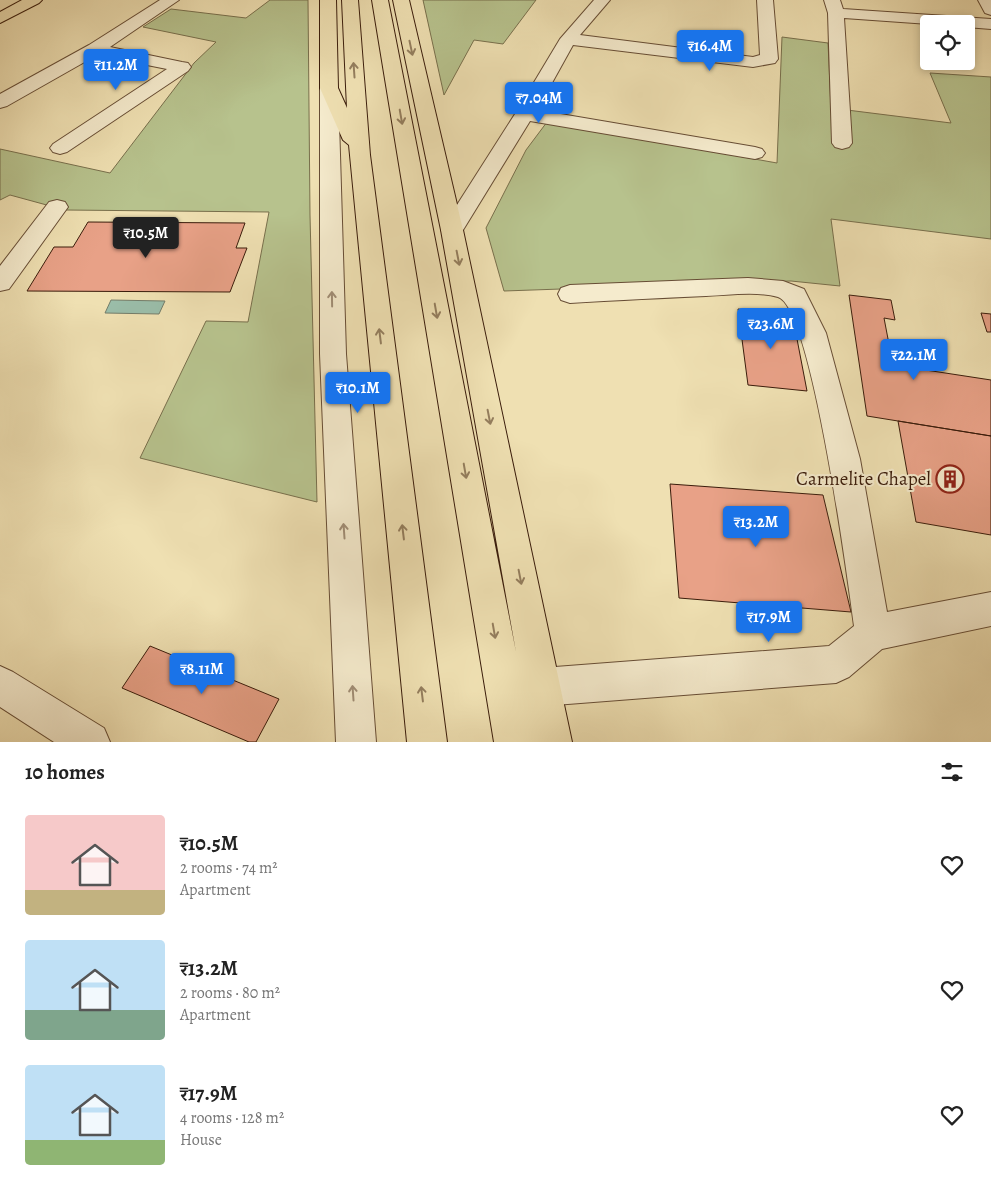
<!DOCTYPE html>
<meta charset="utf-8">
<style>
:root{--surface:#fff;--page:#f6f6f6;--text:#222;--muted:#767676;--accent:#1a73e8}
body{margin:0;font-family:Alegreya,serif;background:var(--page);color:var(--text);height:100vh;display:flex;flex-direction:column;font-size:19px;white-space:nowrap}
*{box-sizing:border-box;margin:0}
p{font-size:16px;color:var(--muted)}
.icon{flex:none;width:28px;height:28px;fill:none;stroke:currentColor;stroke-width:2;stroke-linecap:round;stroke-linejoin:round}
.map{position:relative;height:742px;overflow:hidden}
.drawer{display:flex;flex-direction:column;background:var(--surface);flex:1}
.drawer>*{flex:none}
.fabs{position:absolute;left:920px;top:15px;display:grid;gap:10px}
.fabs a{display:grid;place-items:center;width:55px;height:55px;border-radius:5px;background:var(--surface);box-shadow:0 2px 8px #0003;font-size:25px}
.price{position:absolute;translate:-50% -42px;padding:0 11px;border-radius:5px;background:var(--accent);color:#fff;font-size:16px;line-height:32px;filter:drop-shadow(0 1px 2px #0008)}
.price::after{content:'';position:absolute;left:50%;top:30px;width:15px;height:11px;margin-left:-8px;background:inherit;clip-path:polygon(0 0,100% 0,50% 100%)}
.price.selected{background:#222;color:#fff}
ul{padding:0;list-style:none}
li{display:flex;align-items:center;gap:15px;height:125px;padding:0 25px}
li span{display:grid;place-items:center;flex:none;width:140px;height:100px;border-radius:5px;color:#555}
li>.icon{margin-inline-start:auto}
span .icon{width:60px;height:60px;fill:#fffc;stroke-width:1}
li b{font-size:21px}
h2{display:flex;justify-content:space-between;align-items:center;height:60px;padding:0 25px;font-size:21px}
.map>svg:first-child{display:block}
</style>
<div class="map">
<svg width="991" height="742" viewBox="0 0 991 742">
<rect width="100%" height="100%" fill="#efe0b2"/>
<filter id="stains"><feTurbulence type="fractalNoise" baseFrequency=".004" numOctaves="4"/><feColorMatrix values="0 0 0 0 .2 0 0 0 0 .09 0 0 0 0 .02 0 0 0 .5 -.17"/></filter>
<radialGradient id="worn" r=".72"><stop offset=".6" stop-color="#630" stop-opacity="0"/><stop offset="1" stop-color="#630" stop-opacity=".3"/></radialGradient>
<path fill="#b7c28d" stroke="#786f4c" d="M270,0H308L310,215L317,502L140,458L206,321L248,322L269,212L65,210L10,195L0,200V149L110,173L194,63L216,42L143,27L171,9L246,18Z
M423,0H536L503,44L474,40L444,95Z
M782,37L828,43L831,108L951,123L930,73L991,77V239L831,219L840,286L791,281L504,291L486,228L526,150L547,122L777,163Z"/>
<path fill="#9abda9" stroke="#747d6a" d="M111,300L165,301L159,314L105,313Z"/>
<path fill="#e8a187" stroke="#3a1c0b" d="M88,222L245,223L236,248H247L230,292L27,291L54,247H73Z
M849,295L891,300L895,320L884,318L893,365L991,380V436L867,416Z
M738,309L792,313L807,391L748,385Z
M981,313L991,314V332H987Z
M898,421L991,436V535L916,522Z
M670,484L823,495L851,612L679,598Z
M150,646L279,699L256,742H249L122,688Z"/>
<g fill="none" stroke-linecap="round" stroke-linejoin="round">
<g stroke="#674d35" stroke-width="2">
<path id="minor" d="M160,0H179L110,47L182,62L188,63L191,67L188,71L67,152L60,154L53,152L50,148L53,144L167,69L97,55L7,106L0,108V94L89,45Z
M594,0H610L580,35L753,57L760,55L757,0H773L778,59L775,63L753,67L573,45L537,110L755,147L762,149L765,153L762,157L755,159L530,121L460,235L452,237L444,235L441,230L515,114L560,39Z
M824,0H840L843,9L991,19V29L966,27V24H929L844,18L852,143L849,147L842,149L835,147L832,143L828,13Z
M978,0H991V15L985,13Z
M57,200L65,202L68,207L9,289L0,291V266L49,202Z
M748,278L783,281L804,289L826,333L860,459L887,612L991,592V626L882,649L849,677L836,683L542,706L529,700L523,687L529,674L542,668L829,646L854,626C848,582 812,307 778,297C756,291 729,295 706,296C661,298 615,300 570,303L561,300L558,294L561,288L570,285Z"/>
</g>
<g stroke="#674d35" stroke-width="2">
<path id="tertiary" d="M329,83L335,84L338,88L346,354L376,742H336L320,354V88L323,84Z
M0,666L13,672L104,728L110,742H54L0,707Z"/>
</g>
<g stroke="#3a1c0b" stroke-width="2">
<path id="primary" d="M22,0H42L39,3L0,23V12Z"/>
</g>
<g stroke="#3a1c0b" stroke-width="2">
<path id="trunk" d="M320,0H336L338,88L347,108L342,0H358L370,155L447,742H407L349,145L343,140L320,88Z
M372,0H388L516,652L441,230L393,0H409L463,230L572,742H494Z"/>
</g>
<use href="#minor" fill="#f5ebcd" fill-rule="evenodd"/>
<use href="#tertiary" fill="#f5ebcd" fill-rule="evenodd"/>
<use href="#primary" fill="#efe0b2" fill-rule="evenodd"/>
<use href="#trunk" fill="#efe0b2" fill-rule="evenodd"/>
</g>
<defs><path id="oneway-shaft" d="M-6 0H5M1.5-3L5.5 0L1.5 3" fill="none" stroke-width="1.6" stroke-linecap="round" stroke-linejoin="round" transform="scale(1.25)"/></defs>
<g stroke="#947e5e">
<use href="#oneway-shaft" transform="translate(411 48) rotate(78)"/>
<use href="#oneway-shaft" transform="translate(354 70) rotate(-94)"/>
<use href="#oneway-shaft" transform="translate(401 117) rotate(80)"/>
<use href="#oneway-shaft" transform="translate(458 258) rotate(79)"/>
<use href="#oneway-shaft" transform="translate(436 311) rotate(80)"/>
<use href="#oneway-shaft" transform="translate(380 336) rotate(-97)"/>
<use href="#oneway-shaft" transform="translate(489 417) rotate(79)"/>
<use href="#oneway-shaft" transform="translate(465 471) rotate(80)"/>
<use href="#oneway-shaft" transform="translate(403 532) rotate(-97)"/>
<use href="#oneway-shaft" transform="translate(520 577) rotate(79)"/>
<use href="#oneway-shaft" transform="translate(494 631) rotate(80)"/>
<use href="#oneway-shaft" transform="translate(422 694) rotate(-97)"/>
</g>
<g stroke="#a18e76">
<use href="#oneway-shaft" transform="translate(332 299) rotate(-91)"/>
<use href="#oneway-shaft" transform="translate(344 531) rotate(-94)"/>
<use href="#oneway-shaft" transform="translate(353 693) rotate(-94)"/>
</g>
<defs>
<g id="building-ring" transform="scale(1.4375)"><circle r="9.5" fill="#f5ebcd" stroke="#8f2418" stroke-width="1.5"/><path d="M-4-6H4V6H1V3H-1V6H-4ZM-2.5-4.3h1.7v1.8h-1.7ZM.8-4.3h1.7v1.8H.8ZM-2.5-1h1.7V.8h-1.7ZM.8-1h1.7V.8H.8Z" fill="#8f2418"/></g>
</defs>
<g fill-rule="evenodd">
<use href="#building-ring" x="950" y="479"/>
</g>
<g text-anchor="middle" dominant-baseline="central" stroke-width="4" stroke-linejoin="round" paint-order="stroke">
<g font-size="19" fill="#3a1c0b" stroke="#f5ebcd" text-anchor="end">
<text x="931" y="479">Carmelite Chapel</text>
</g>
</g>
<rect width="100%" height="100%" filter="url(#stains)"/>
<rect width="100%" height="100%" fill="url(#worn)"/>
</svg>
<div class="fabs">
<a><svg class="icon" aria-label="locate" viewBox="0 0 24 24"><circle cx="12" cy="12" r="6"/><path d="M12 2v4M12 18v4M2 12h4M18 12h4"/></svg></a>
</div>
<b class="price" style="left:710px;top:72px">₹16.4M</b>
<b class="price" style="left:116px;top:91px">₹11.2M</b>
<b class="price" style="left:539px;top:124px">₹7.04M</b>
<b class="price selected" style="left:146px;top:259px">₹10.5M</b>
<b class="price" style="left:771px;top:350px">₹23.6M</b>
<b class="price" style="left:914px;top:381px">₹22.1M</b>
<b class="price" style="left:358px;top:414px">₹10.1M</b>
<b class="price" style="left:756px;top:548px">₹13.2M</b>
<b class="price" style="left:769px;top:643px">₹17.9M</b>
<b class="price" style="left:202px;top:695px">₹8.11M</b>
</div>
<section class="drawer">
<h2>10 homes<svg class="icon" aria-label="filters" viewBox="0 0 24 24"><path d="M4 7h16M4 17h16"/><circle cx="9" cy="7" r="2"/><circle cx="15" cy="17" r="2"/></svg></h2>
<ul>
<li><span style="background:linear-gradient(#f6c9c9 75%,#c2b280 0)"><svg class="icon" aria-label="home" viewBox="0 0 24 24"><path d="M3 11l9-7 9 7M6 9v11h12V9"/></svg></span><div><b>₹10.5M</b><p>2 rooms · 74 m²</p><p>Apartment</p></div><svg class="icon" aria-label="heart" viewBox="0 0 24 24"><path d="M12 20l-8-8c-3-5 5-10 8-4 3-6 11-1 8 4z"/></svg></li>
<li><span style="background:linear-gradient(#bfe0f5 70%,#7fa58c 0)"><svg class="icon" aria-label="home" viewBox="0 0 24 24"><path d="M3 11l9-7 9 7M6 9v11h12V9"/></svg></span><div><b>₹13.2M</b><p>2 rooms · 80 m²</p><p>Apartment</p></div><svg class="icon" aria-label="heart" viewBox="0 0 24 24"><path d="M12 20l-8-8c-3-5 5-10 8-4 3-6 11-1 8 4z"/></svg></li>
<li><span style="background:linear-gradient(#bfe0f5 75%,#8fb573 0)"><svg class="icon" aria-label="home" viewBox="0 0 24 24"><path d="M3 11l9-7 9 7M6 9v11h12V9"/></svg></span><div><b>₹17.9M</b><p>4 rooms · 128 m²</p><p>House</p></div><svg class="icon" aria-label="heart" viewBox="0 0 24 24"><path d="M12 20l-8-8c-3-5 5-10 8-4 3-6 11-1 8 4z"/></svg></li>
</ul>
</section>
